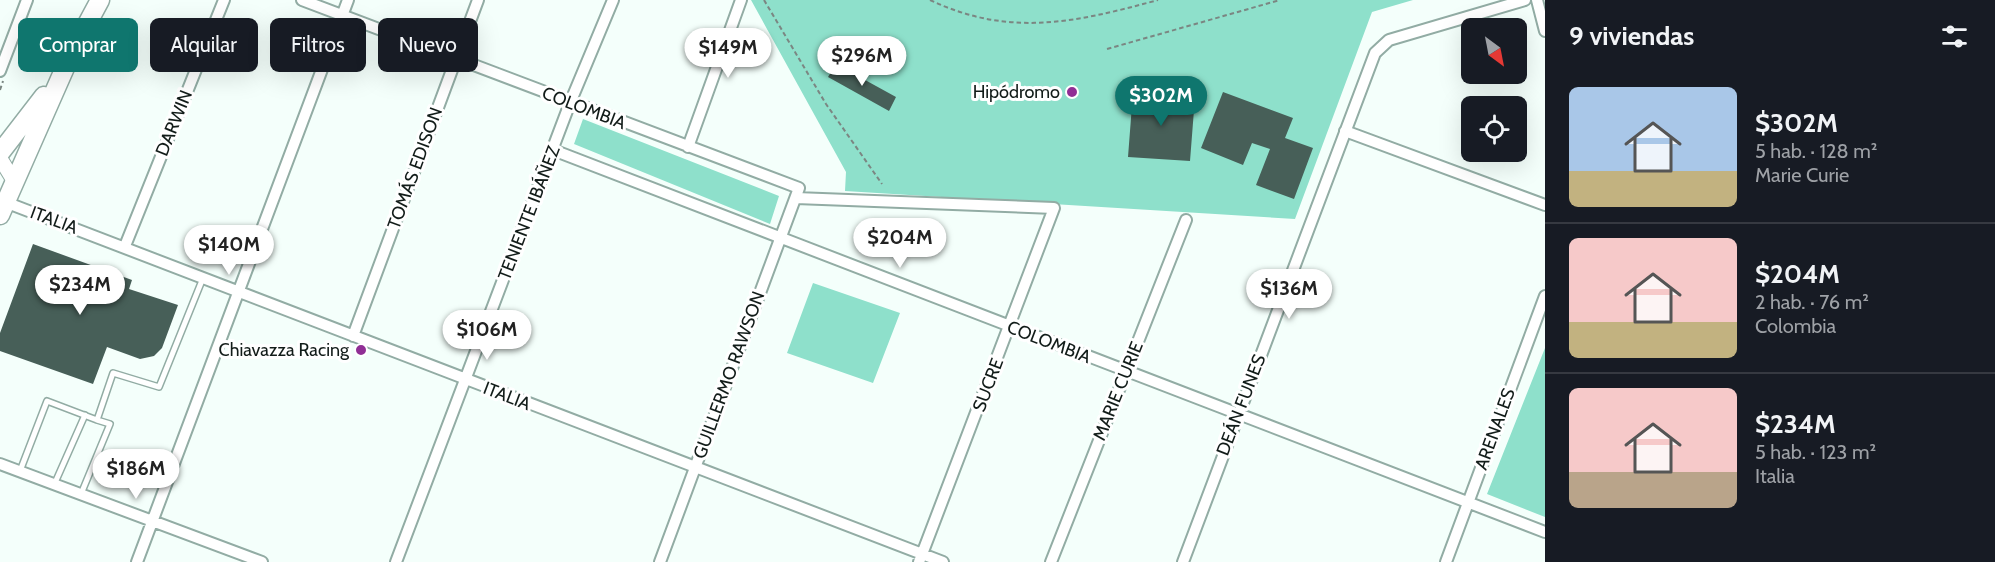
<!DOCTYPE html>
<html lang="es">
<meta charset="utf-8">
<style>
:root{--surface:#171b24;--page:#242831;--text:#f1f3f6;--muted:#9ea1a6;--line:#363941;--accent:#0f766e}
body{margin:0;font-family:Cabin,sans-serif;background:var(--page);color:var(--text);height:100vh;display:flex;flex-direction:column;font-size:22px;white-space:nowrap}
*{box-sizing:border-box;margin:0}
p{font-size:20px;color:var(--muted)}
.icon{flex:none;width:33px;height:33px;fill:none;stroke:currentColor;stroke-width:2;stroke-linecap:round;stroke-linejoin:round}
.map{position:relative;flex:1;overflow:hidden}
.panel{display:flex;flex-direction:column;background:var(--surface);width:450px}
.panel>*{flex:none}
.banner{position:absolute;left:18px;top:18px;width:570px;height:54px;display:flex;gap:12px}
.needle{width:39px;rotate:148deg}
.controls{position:absolute;left:1461px;top:18px;display:grid;gap:12px}
.controls a{display:grid;place-items:center;width:66px;height:66px;border-radius:9px;background:var(--surface);box-shadow:0 6px 24px #0002;font-size:30px}
.price{position:absolute;translate:-50% -51px;padding:0 14px;border-radius:21px;background:#fff;color:#222;font-size:20px;line-height:39px;filter:drop-shadow(0 2px 3px #0008)}
.price::after{content:'';position:absolute;left:50%;top:36px;width:18px;height:14px;margin-left:-9px;background:inherit;clip-path:polygon(0 0,100% 0,50% 100%)}
.price.active{background:var(--accent);color:#fff}
ul{padding:0;list-style:none}
li{display:flex;align-items:center;gap:18px;height:150px;padding:0 24px}
li+li{border-top:2px solid var(--line)}
li span{display:grid;place-items:center;flex:none;width:168px;height:120px;border-radius:9px;color:#555}
li>.icon{margin-inline-start:auto}
span .icon{width:72px;height:72px;fill:#fffc;stroke-width:1}
li b{font-size:26px}
h2{display:flex;justify-content:space-between;align-items:center;height:72px;padding:0 24px;font-size:26px}
.pill{padding:0 21px;border-radius:9px;background:var(--surface);box-shadow:0 6px 24px #0002;font-size:21px;line-height:54px}
.pill.active{background:var(--accent);color:#fff}
main{display:flex;flex:1;min-height:0}
.map>svg:first-child{display:block}
</style>
<main>
<div class="map">
<svg width="1545" height="562" viewBox="0 0 1545 562">
<rect width="100%" height="100%" fill="#f4fffb"/>
<path fill="#8ee0cb" d="M751,0H1413L1372,12L1295,219L845,191L846,172Z
M583,119L779,196L770,224L574,144Z
M813,283L900,313L873,383L787,353Z
M1545,348V517L1487,494Z"/>
<path fill="#475f58" d="M836,64L896,97L889,111L828,77Z
M1133,92L1195,97L1190,161L1128,157Z
M1223,92L1293,118L1285,138L1313,148L1294,199L1256,185L1270,149L1252,143L1243,165L1201,148Z
M33,244L132,280L129,289L178,305L162,348L154,356L140,359L107,347L93,384L0,351V333Z"/>
<g fill="none" stroke-linecap="round" stroke-linejoin="round">
<g stroke="#92aca4" stroke-width="8">
<path id="lane" d="M20,471L47,401L97,420L113,373L159,387L203,278
M54,485L85,415
M81,494L110,424L97,420"/>
</g>
<g stroke="#92aca4" stroke-width="14">
<path id="street" d="M302,0L799,188L660,562
M1537,0L1545,31
M0,71L27,0
M1345,131L1545,205
M688,147L741,0
M553,150L1545,532
M796,198L1054,208L919,562
M5,202L943,562
M125,246L224,0
M353,336L478,0
M0,464L262,562
M137,562L348,0
M396,562L570,103L613,0
M1051,562L1186,220
M1183,562L1375,53L1389,40L1525,0
M1446,562L1545,296"/>
</g>
<g stroke="#92aca4" stroke-width="16">
<path id="secondary" d="M0,158L14,181"/>
</g>
<g stroke="#92aca4" stroke-width="21">
<path id="highway" d="M0,153L44,96
M0,215L71,54L100,0"/>
</g>
<path stroke="#7b8682" stroke-width="2" stroke-dasharray="4.5 3" stroke-linecap="butt" d="M764,0L826,104L882,184
M930,0C1010,38 1077,22 1158,0
M1107,49L1280,0
M0,90L3,81"/>
<use href="#lane" stroke="#fff" stroke-width="5"/>
<use href="#street" stroke="#fff" stroke-width="10"/>
<use href="#secondary" stroke="#fff" stroke-width="14"/>
<use href="#highway" stroke="#fff" stroke-width="18"/>
</g>
<g fill="#902e95" stroke="#fff" stroke-width="2">
<circle cx="1072" cy="92" r="6"/>
<circle cx="361" cy="350" r="6"/>
</g>
<g text-anchor="middle" dominant-baseline="central" stroke-width="6" stroke-linejoin="round" paint-order="stroke">
<g font-size="18" fill="#121c19" stroke="#fff" text-anchor="end">
<text x="1060" y="92">Hipódromo</text>
<text x="349" y="350">Chiavazza Racing</text>
</g>
<g font-size="18" fill="#121c19" stroke="#fff">
<text transform="translate(584 108) rotate(21)">COLOMBIA</text>
<text transform="translate(174 123) rotate(-68)">DARWIN</text>
<text transform="translate(415 168) rotate(-70)">TOMÁS EDISON</text>
<text transform="translate(529 213) rotate(-69)">TENIENTE IBÁÑEZ</text>
<text transform="translate(54 220) rotate(20)">ITALIA</text>
<text transform="translate(1049 342) rotate(21)">COLOMBIA</text>
<text transform="translate(729 375) rotate(-70)">GUILLERMO RAWSON</text>
<text transform="translate(988 385) rotate(-69)">SUCRE</text>
<text transform="translate(1118 391) rotate(-68)">MARIE CURIE</text>
<text transform="translate(507 396) rotate(21)">ITALIA</text>
<text transform="translate(1241 405) rotate(-69)">DEÁN FUNES</text>
<text transform="translate(1495 429) rotate(-70)">ARENALES</text>
</g>
</g>
</svg>
<div class="controls">
<a><svg class="needle" viewBox="-14 -14 28 28"><path d="M0-13l5 13h-10z" fill="#e53935"/><path d="M0 13l5-13h-10z" fill="#9ea1a6"/></svg></a>
<a><svg class="icon" aria-label="locate" viewBox="0 0 24 24"><circle cx="12" cy="12" r="6"/><path d="M12 2v4M12 18v4M2 12h4M18 12h4"/></svg></a>
</div>
<b class="price" style="left:728px;top:79px">$149M</b>
<b class="price" style="left:862px;top:87px">$296M</b>
<b class="price active" style="left:1161px;top:127px">$302M</b>
<b class="price" style="left:900px;top:269px">$204M</b>
<b class="price" style="left:229px;top:276px">$140M</b>
<b class="price" style="left:80px;top:316px">$234M</b>
<b class="price" style="left:1289px;top:320px">$136M</b>
<b class="price" style="left:487px;top:361px">$106M</b>
<b class="price" style="left:136px;top:500px">$186M</b>
<div class="banner">
<a class="pill active">Comprar</a>
<a class="pill">Alquilar</a>
<a class="pill">Filtros</a>
<a class="pill">Nuevo</a>
</div>
</div>
<section class="panel">
<h2>9 viviendas<svg class="icon" aria-label="filters" viewBox="0 0 24 24"><path d="M4 7h16M4 17h16"/><circle cx="9" cy="7" r="2"/><circle cx="15" cy="17" r="2"/></svg></h2>
<ul>
<li><span style="background:linear-gradient(#a9c7e8 70%,#c2b280 0)"><svg class="icon" aria-label="home" viewBox="0 0 24 24"><path d="M3 11l9-7 9 7M6 9v11h12V9"/></svg></span><div><b>$302M</b><p>5 hab. · 128 m²</p><p>Marie Curie</p></div></li>
<li><span style="background:linear-gradient(#f6c9c9 70%,#c2b280 0)"><svg class="icon" aria-label="home" viewBox="0 0 24 24"><path d="M3 11l9-7 9 7M6 9v11h12V9"/></svg></span><div><b>$204M</b><p>2 hab. · 76 m²</p><p>Colombia</p></div></li>
<li><span style="background:linear-gradient(#f6c9c9 70%,#b9a48a 0)"><svg class="icon" aria-label="home" viewBox="0 0 24 24"><path d="M3 11l9-7 9 7M6 9v11h12V9"/></svg></span><div><b>$234M</b><p>5 hab. · 123 m²</p><p>Italia</p></div></li>
</ul>
</section>
</main>
